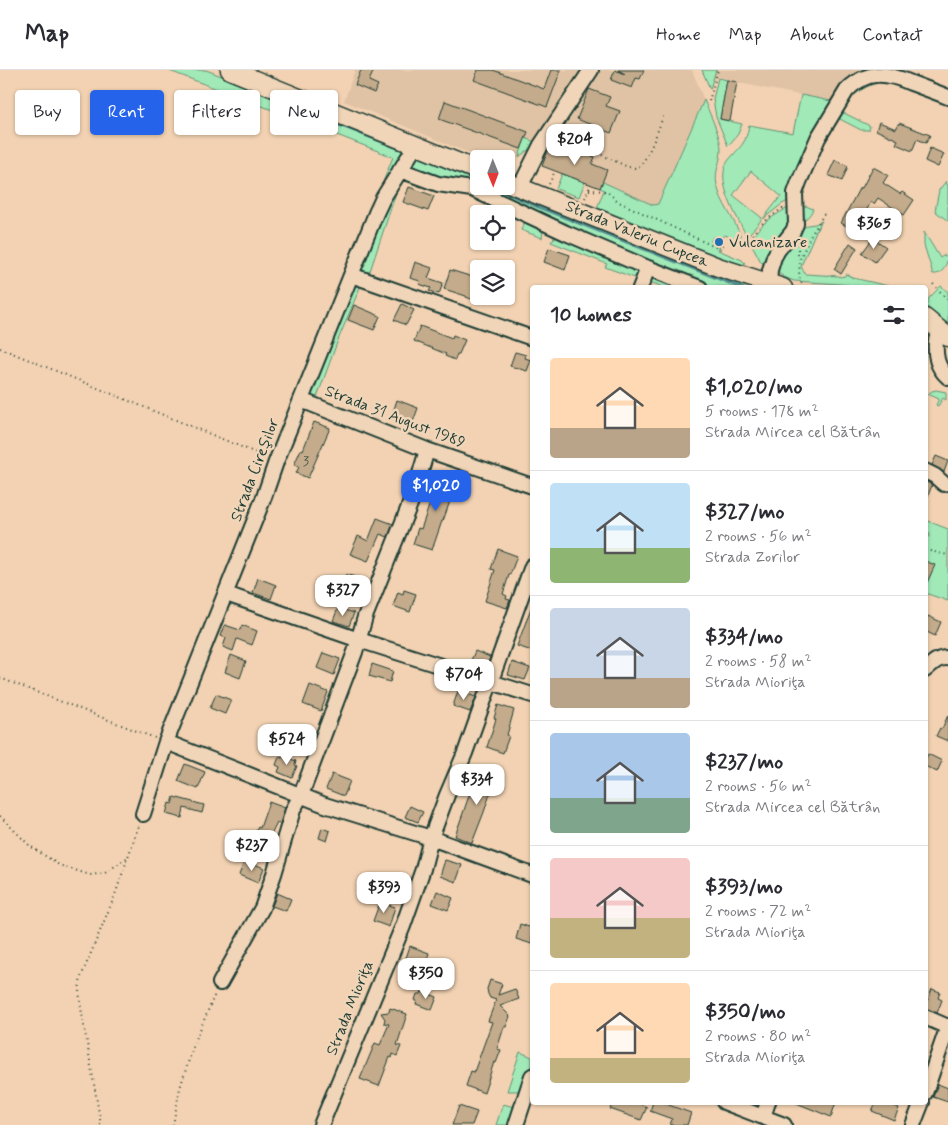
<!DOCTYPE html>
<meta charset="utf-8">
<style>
:root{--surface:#fff;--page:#f2f2f3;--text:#2b2b33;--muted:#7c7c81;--line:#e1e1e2;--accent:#2563eb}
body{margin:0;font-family:Mynerve,sans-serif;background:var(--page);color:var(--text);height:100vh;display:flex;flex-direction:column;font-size:19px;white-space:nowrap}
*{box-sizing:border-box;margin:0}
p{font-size:16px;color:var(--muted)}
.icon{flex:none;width:28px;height:28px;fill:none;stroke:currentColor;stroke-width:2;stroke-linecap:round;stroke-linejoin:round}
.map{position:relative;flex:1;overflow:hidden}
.side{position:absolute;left:530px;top:215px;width:398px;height:820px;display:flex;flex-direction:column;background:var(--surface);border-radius:5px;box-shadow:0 1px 4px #0004}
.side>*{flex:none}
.banner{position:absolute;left:15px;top:20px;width:440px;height:45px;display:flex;gap:10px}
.needle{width:32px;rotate:179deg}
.controls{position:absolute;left:470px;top:80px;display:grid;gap:10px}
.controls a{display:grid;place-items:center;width:45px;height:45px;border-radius:5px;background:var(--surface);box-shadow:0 1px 4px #0004;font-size:25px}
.price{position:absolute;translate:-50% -42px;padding:0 11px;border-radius:10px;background:#fff;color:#222;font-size:16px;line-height:32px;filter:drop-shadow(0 1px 2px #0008)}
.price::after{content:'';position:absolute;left:50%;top:30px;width:15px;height:11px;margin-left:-8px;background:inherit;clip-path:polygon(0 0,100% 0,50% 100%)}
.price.on{background:var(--accent);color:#fff}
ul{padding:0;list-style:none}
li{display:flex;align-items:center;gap:15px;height:125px;padding:0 20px}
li+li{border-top:1px solid var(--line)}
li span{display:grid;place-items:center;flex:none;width:140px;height:100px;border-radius:5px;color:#555}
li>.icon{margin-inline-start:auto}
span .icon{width:60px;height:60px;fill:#fffc;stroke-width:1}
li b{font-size:21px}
h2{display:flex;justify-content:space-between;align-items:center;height:60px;padding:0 20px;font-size:21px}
.pill{padding:0 18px;border-radius:5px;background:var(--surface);box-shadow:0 1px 4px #0004;font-size:18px;line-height:45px}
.pill.on{background:var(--accent);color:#fff}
header{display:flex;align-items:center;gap:30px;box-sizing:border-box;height:70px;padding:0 25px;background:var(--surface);border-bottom:1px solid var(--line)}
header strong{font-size:24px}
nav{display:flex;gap:28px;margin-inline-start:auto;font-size:18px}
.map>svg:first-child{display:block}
</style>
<header>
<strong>Map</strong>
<nav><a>Home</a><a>Map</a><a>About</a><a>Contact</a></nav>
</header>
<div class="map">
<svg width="948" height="1055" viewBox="0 0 948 1055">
<rect width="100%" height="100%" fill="#f2d2b2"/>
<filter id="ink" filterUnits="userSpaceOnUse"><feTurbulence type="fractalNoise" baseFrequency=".02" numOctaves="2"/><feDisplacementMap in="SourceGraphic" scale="10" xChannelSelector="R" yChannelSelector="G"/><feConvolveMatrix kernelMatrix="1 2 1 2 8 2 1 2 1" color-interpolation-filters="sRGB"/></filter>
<g filter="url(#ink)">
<path fill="#e0c3a4" d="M355,0H692L704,30L658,134L653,135L603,112L600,118L542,96L548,78L526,68L519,87L506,97V89H483L344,31Z
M716,0H857L845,15L836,32L713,8Z"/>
<path fill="#a1e9b7" stroke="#609376" d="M167,0H206L406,78L371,142L393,87L304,52Z
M702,0H716L710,19Z
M718,8L727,10L720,49L742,54L738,64L728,76L716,47L713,29Z
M866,9L886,11C868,13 849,26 840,41L870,56L869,60H861L836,47L839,38Z
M801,25L836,32L792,129L782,134L763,149L781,126L751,101L733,125L762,148C761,152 750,162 747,167C738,148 714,111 728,91C733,84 741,78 745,70C747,65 748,60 749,55L793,63Z
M704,30C709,42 722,69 721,81C720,97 712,103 719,122C724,138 741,158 742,174L740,175L731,168L726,165L718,169L713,167L711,171L720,175L718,180L742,190L745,193L743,196L719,188L597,138L604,120L600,118L603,112L653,135L658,134Z
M525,68L537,73L519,87Z
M420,84L479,107V116H501L755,217H708L409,100L412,90Z
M562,104L585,112L579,127L556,119Z
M402,105L369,204L356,199Z
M946,111L948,117V151L935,141L939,120Z
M806,136L813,139C810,146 805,150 799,154L802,138Z
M790,137L794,152L765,194L761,192L751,173C754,157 776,144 790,137Z
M525,151L543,159L542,168L521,160Z
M822,151L816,161L801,196L805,204L839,206L840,207L845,206L846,204L853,208L893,217H864L840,214L794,211L784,207L777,202L774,195L795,164L808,155L815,154Z
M924,162L940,188L944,185L948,187C946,196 943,205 933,204L924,175Z
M556,165L636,196L638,202L635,208L605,197L607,194L551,172Z
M652,206L692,217H663L648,211Z
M352,212L361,215L338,270L316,330L306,327Z
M941,216L948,222V255L926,236L929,228Z
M936,320L946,322V330L943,328L938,336L936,335L939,329L928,324L932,321Z
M925,450L948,459V531L925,523V465L929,467L930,463L926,461L928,456L925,455Z
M520,982L532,987V995L524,1021H507Z
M503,1034L518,1038L513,1055H496Z"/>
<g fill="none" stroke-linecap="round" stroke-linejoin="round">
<path stroke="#549092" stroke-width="3" d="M304,41L403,80
M419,86L479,111
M490,116L541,138L742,218"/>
</g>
<path fill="#c4ab8b" stroke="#1f3d34" d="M361,0H374L369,11L378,15L374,23L355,15Z
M478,0H493L544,19L551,0H561L547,37L474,10Z
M615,0L625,4L618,0H644L640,9L636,8L632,18L611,10Z
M727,10L737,12L730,51L720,49Z
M589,19L610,27L606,36L620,41L611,63L577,49Z
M445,31L528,62L521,79L439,49Z
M879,52L896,59L899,53L930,65L926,73L917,69L912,81L896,74L898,70L876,60Z
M566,76L595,87L592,94L607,100L600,118L542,96L549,78L563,84Z
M930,78L944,84L938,97L925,91Z
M835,90L848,96L842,111L828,105Z
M873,97L888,105L883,113L900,124L902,122L914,130L904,145L878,128L874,134L871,132L855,161L841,153L860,117L862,118Z
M409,117L434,126L428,141L403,132Z
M873,168L886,177L875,192L862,183Z
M850,173L857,178L841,204L834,199Z
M549,178L570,185L565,200L544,192Z
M415,192L432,198L428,208L443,213L439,224L429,221L431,218L419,214L420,211L410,208Z
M450,200L479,209V232L466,227V226L444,219Z
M402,234L414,240L406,255L394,250Z
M354,235L380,246L374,260L348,250Z
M420,256L452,268L453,265L465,270L459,284H457L455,290L445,286L446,284L414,271Z
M515,282L526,285L525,288L531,290L527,301L510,296Z
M397,330L418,338L413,352L408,350L407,354L391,348Z
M314,352L330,358L308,408L296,403L299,397L294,395L301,379L303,380Z
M936,386L948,391L944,402L932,395Z
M437,403L457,411L443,451H442L432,480L413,474L418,458L421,459L435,419L432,418Z
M925,411L932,415L926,431H925Z
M377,448L393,454L388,467L380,464L368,491L350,484L358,466L368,471Z
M498,479L517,486L510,505H509L503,524L507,526L506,529L510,530L507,538L485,531L495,500L491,499Z
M925,491L935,495L925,517Z
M346,504L366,511L361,524L341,517Z
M258,508L276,515L271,529L253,523Z
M404,520L416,524L410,542L393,536L398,522L403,524Z
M338,538L354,543L349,556L333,551Z
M531,538L532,539V581L517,576Z
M928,546L941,552L935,566L925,561V552Z
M225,555L240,560L242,555L257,561L252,575L237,569L233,581L223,577L226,568L221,566Z
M475,581L490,587L486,600L470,593Z
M323,583L340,589L334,605L317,598Z
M231,585L246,591L240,608L225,602Z
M512,592L530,598L525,610L508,605Z
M372,594L393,601L390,612L369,606Z
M310,615L328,622L321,641L303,634Z
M458,621L476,627L470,642L453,636Z
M216,624L231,630L225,644L210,638Z
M498,635L514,640L507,665L509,666L503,683L487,677L496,649L494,648Z
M948,645V671L936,666L940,658L942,659Z
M928,684L942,691L937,702L925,696V690Z
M283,686L296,691L295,695L297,696L292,708L278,702L280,697L276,695L279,687L282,688Z
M185,694L205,702L198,719L178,711Z
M483,697L499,703L495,716L493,715L484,742L472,773L455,766L470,723L475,724Z
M332,704L350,711L344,726L326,719Z
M174,727L204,735L202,743L184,738L182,748L166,744L169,733L172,734Z
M269,732L285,738L280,754L277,753L268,771L274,774L273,776L271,781L265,783L249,775L258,757L260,758Z
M410,736L423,742L418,752L405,747Z
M322,758L330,761L327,771L319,768Z
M245,790L264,798L258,813L239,805Z
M445,790L462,795L456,812L440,806Z
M437,821L453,828L448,840L432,834Z
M277,823L291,829L286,841L272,836Z
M380,832L395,837L389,857L373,851Z
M520,854L532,858V874L516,869Z
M410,876L429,883L423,901L404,894Z
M490,910L502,914L498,925L515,919L519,929L500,936L510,946L509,949L506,957H504L497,979L501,980L496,993L494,992L484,1023L466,1016L471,1001L474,1002L492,952L488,951L496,930L490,928L488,924L487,919Z
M932,919L940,922L938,928L942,930L937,943L925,938V929L928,930Z
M422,921L437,927L432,940L416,934L417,931L415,930L417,924H421Z
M390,938L407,944L397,975L401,976L397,986L393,984L392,988L390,987L379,1016L360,1009L375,973L380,975L389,954L384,953L385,949L381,943L389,942Z
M938,1014L948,1018V1032L933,1027Z
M613,1032H636L647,1037L641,1050L610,1039Z
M653,1032H667L666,1034L691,1043L687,1055H670L672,1049L650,1041Z
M794,1032H836L831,1047Z
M876,1032H886L899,1038L894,1050L872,1041Z
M459,1036L477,1042L472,1055H452Z"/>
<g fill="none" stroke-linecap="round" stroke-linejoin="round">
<g stroke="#1f3d34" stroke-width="18">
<path id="minor" d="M400,100L438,114L472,119L566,163L648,198L700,218
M520,117L541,75L591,0
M351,205L532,268
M640,218L648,198
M766,218L769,214L770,200L774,187L778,180L793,161L796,154L795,123L799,112L818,68L847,20C867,0 886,2 911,13C924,18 936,22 948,27
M936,270C935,284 936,297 948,307
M301,330L427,380L532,416
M925,401L935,406L944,414
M226,524L359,570L532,625
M925,600C932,594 938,587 948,588
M166,672L325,735L431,768L532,805
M143,744L166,672L264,427L276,392L376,143L383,128L416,75
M220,913L262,838L274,804L293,740L301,725L355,582L365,547L414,424L427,380
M925,947L948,957
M925,1023L948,956
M724,1032L784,1055
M763,1047L768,1032
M321,1055L403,856L423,799L431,768L447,725L465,683L532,496
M516,1055L532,1006
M913,1055L922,1032"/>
</g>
<g stroke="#1f3d34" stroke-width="21">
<path id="major" d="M230,0L479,101
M506,112L718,197L783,218
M925,248L948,267"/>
</g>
<path stroke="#1f3d34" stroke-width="2" stroke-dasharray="1 4" stroke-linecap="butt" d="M709,31L718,0
M562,64L576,73L628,97C630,97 635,98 636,98C647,95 660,54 664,44
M549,114L555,101
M589,120L606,121L619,132L717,178L721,179L724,173
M585,128L591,114
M748,174C754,157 769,148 783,138
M798,174V184L799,189
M933,214L948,230
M803,218L799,206L800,189L810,167L824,144
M0,278L266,387
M925,480L948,485
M0,608L155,668
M0,746L30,776L59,795L90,805L105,803L128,787
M101,1055L81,938L79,920L81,907L115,825L139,755
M173,1055L180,1018L194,974L215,924"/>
<use href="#minor" stroke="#f1d5b8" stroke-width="14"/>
<use href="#major" stroke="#f1d5b8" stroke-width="18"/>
</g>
</g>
<circle fill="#1f6fb2" stroke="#f1d5b8" stroke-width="2" cx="719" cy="172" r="5"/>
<g text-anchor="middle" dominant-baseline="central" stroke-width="5" stroke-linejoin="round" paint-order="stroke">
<g font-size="14" fill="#48584a">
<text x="306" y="391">3</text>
</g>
<g font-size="16" fill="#1f3d34" stroke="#f1d5b8">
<text transform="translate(637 164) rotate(22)">Strada Valeriu Cupcea</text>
<text transform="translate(395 347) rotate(21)">Strada 31 August 1989</text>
<text transform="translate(255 400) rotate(-69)">Strada Cireşilor</text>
<text transform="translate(350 938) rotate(-68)">Strada Mioriţa</text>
</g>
<g font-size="16" fill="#1f3d34" stroke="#f1d5b8" text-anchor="start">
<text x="729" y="172">Vulcanizare</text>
</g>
</g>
</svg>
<div class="controls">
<a><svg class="needle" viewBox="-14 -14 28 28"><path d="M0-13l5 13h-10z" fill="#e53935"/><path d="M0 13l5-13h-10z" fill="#7c7c81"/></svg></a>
<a><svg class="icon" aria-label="locate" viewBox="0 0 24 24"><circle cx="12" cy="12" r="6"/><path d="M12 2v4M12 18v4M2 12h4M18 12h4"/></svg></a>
<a><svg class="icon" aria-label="layers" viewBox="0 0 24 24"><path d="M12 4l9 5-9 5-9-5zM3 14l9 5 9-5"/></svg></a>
</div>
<b class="price" style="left:575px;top:96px">$204</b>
<b class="price" style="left:874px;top:180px">$365</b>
<b class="price on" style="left:436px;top:442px">$1,020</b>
<b class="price" style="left:343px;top:547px">$327</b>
<b class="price" style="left:464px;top:631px">$704</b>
<b class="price" style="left:287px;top:696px">$524</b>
<b class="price" style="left:477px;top:736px">$334</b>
<b class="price" style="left:252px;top:802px">$237</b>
<b class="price" style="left:384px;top:844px">$393</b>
<b class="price" style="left:426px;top:930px">$350</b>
<div class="banner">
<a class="pill">Buy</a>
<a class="pill on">Rent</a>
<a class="pill">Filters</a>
<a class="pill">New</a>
</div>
<section class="side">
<h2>10 homes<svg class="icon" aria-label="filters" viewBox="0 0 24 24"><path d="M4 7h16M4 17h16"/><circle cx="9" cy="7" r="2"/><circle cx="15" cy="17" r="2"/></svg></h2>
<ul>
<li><span style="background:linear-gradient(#ffd9b3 70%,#b9a48a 0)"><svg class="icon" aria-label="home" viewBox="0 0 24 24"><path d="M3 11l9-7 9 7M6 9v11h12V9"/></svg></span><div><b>$1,020/mo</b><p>5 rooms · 178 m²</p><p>Strada Mircea cel Bătrân</p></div></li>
<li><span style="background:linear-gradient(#bfe0f5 65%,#8fb573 0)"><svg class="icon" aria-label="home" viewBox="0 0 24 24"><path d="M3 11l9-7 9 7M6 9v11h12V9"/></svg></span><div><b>$327/mo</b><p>2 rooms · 56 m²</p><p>Strada Zorilor</p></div></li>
<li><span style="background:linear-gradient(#c9d6e8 70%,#b9a48a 0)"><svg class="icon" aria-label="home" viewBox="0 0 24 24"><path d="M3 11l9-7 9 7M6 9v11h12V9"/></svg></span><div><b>$334/mo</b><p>2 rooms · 58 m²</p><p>Strada Mioriţa</p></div></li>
<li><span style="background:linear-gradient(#a9c7e8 65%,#7fa58c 0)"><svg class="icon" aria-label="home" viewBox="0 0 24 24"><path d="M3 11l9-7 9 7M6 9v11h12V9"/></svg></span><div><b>$237/mo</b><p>2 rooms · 56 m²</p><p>Strada Mircea cel Bătrân</p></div></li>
<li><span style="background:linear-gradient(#f6c9c9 60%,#c2b280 0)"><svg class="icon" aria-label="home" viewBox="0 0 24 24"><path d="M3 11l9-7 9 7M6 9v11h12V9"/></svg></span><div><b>$393/mo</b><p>2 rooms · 72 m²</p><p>Strada Mioriţa</p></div></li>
<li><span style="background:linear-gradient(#ffd9b3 75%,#c2b280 0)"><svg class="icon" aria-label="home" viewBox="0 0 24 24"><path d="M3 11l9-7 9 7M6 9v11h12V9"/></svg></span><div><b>$350/mo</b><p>2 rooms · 80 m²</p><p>Strada Mioriţa</p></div></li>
</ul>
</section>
</div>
